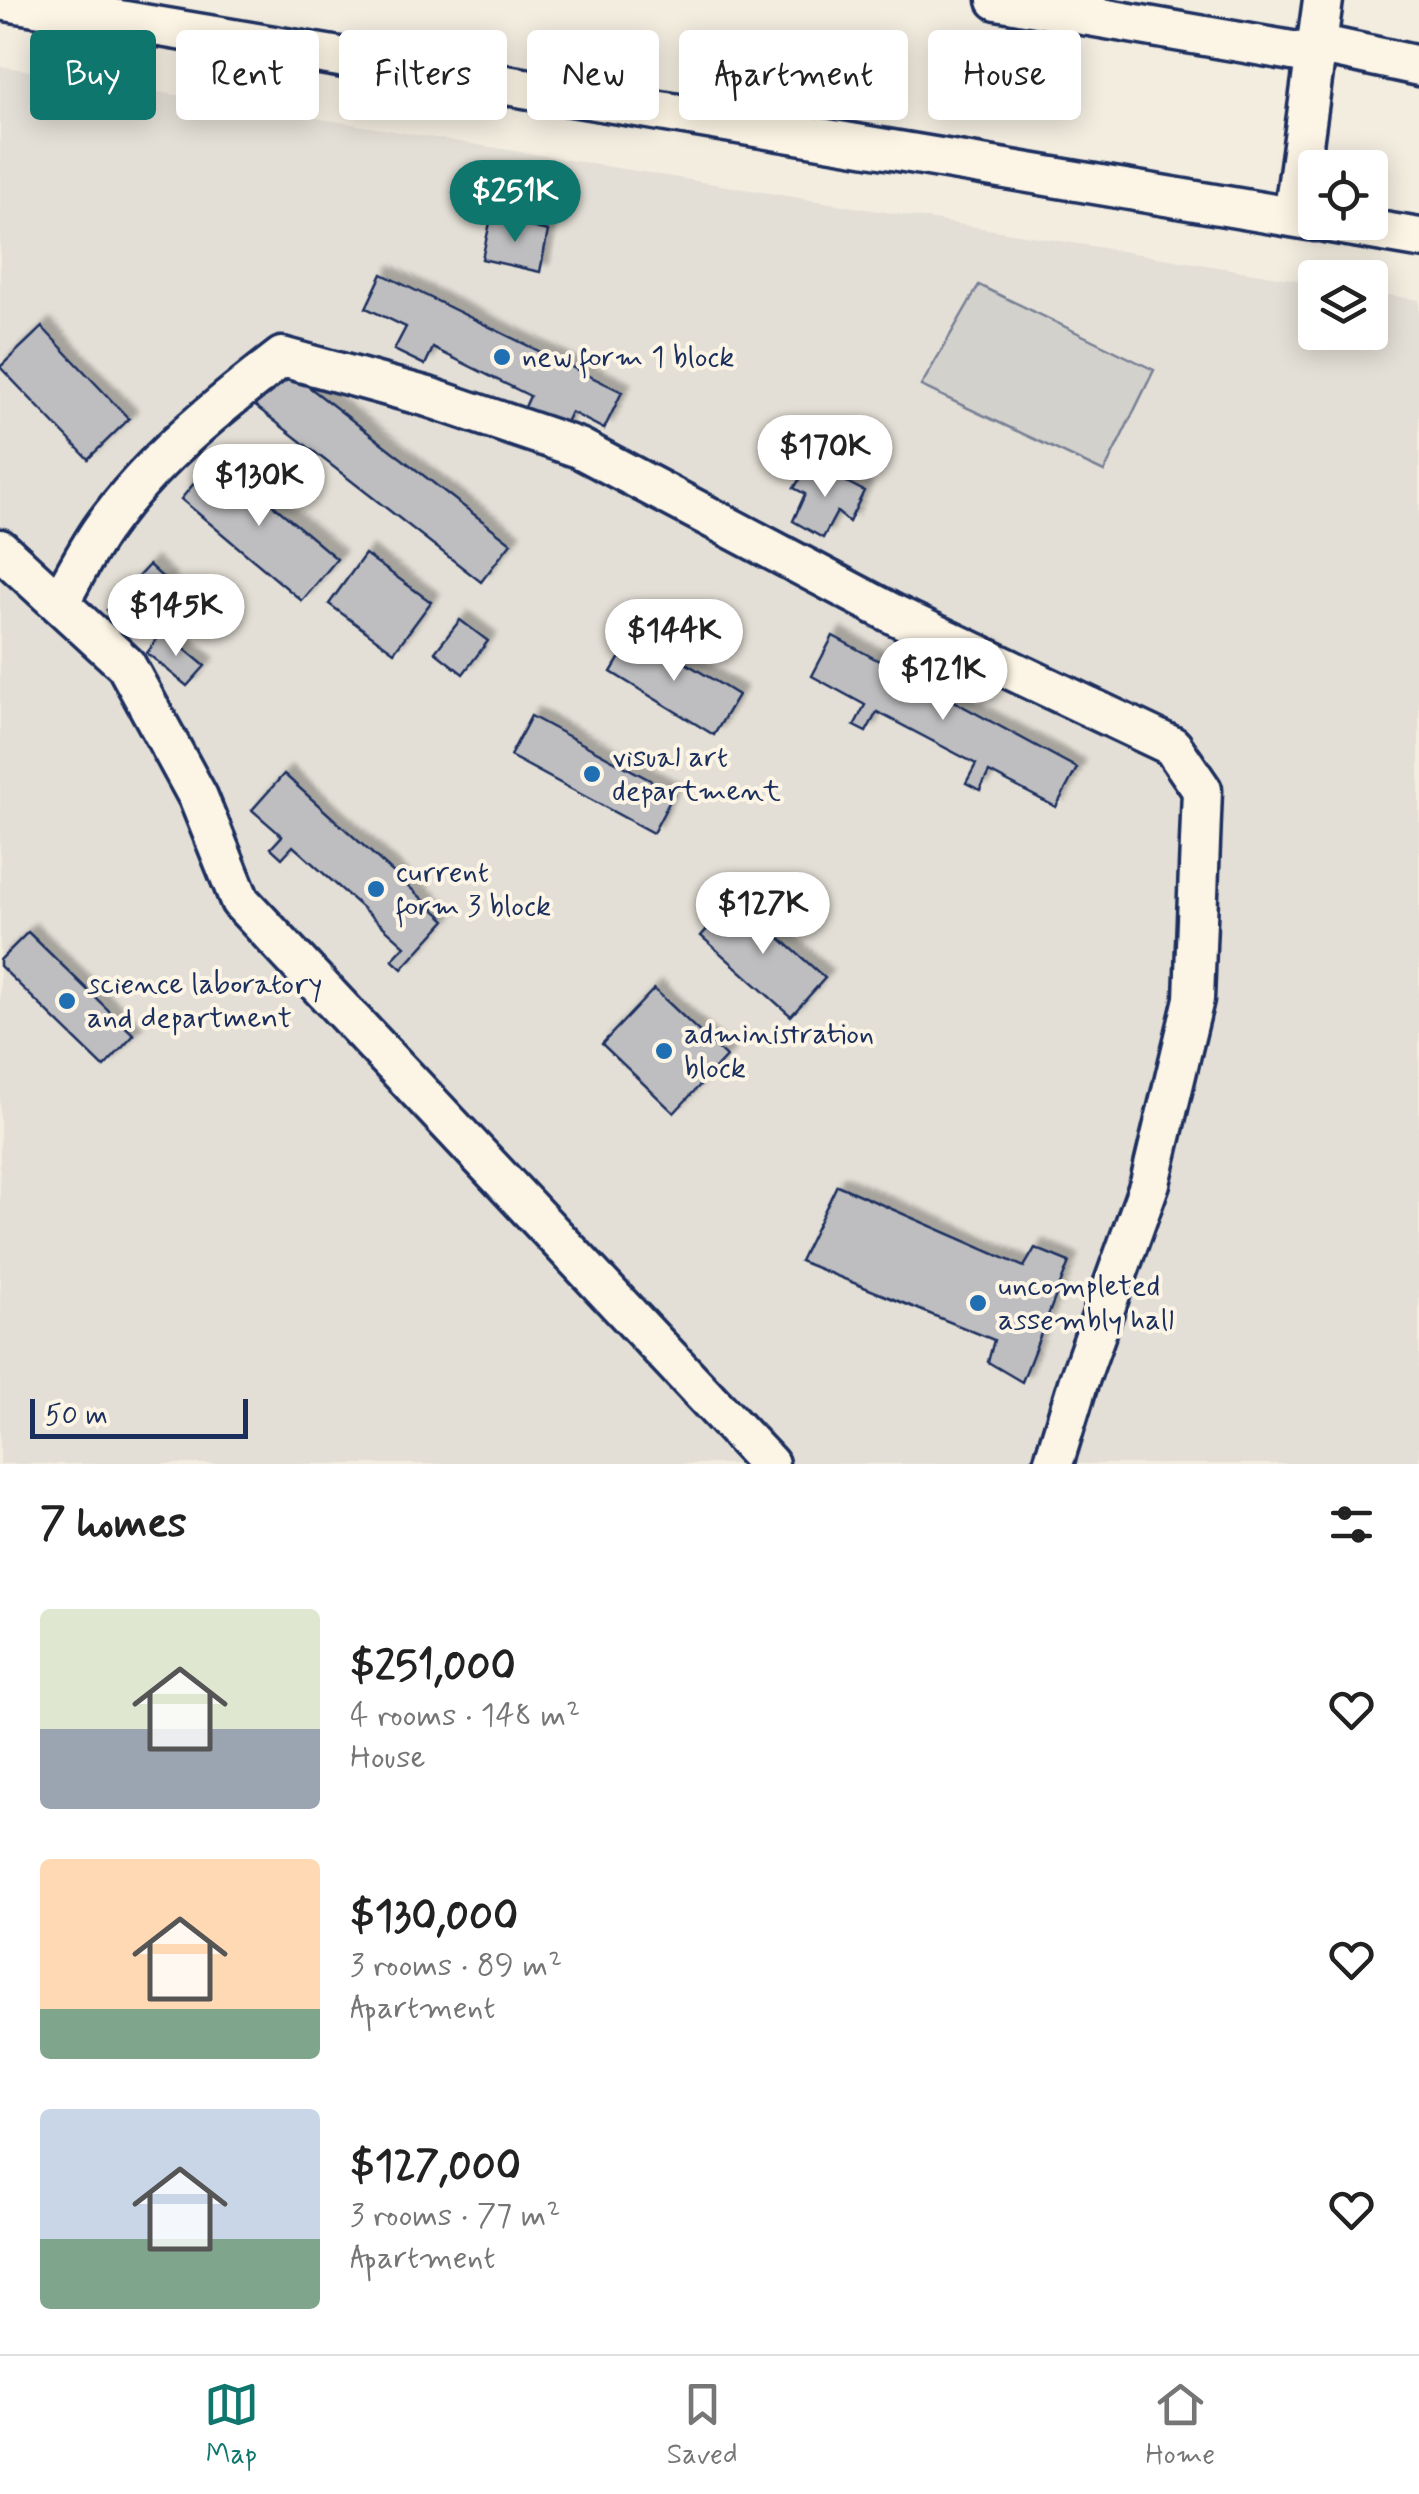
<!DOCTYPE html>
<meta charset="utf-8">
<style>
:root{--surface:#fff;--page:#f6f6f6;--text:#222;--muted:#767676;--line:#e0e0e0;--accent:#0f766e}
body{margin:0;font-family:Mynerve,sans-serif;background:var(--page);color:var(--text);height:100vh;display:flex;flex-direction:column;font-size:38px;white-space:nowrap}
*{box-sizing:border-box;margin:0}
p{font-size:32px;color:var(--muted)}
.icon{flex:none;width:55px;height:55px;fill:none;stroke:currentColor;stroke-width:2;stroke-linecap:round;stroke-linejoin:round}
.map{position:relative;height:1464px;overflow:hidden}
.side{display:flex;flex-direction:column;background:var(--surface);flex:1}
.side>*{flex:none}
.banner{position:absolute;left:30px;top:30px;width:1360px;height:90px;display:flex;gap:20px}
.buttons{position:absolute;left:1298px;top:150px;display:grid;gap:20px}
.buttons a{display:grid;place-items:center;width:90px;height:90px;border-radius:10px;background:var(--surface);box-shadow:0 5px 25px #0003;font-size:50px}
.scale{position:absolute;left:30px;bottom:25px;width:218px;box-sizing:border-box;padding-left:10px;border:5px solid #1b2f5e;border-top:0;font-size:28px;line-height:35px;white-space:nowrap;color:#1b2f5e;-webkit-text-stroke:8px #fcf5e5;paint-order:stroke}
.price{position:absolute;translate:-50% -85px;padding:0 22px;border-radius:35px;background:#fff;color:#222;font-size:32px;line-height:65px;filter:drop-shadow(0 2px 5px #0008)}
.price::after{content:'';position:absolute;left:50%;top:60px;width:30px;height:22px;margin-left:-15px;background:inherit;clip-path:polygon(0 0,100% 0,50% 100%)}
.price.active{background:var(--accent);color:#fff}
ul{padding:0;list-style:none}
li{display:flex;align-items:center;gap:30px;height:250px;padding:0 40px}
li span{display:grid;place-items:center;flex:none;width:280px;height:200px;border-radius:10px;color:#555}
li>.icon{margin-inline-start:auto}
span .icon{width:120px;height:120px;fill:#fffc;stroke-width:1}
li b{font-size:42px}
h2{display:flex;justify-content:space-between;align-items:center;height:120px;padding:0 40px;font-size:42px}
.chip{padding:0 35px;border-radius:10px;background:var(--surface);box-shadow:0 5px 25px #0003;font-size:35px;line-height:90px}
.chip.active{background:var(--accent);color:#fff}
.tabs{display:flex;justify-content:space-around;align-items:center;height:140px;border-top:2px solid var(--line);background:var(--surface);font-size:28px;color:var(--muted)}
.tabs a{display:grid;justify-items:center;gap:5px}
.tabs .active{color:var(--accent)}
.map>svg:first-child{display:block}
</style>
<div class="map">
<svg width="1419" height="1464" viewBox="0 0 1419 1464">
<defs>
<filter id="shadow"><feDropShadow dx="8" dy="-8" stdDeviation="2.5" flood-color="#0004"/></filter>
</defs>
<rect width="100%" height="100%" fill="#f3ede0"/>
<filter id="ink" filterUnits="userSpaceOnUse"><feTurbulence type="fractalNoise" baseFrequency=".01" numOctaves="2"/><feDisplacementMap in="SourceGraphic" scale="20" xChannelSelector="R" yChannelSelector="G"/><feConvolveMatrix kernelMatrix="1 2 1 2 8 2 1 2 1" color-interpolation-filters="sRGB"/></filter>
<g filter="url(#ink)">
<path fill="#e3dfd6" d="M0,66L1315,283V332H1370V292L1419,300V1464H0Z"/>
<path fill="#d3d1cc" stroke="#778095" stroke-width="2.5" d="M979,285L1154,370L1104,472L921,386Z"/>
<path fill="#bebec0" stroke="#1b2f5e" stroke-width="2.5" filter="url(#shadow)" d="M491,218L548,231L540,272L482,259Z
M382,274L622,392L604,429L571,412L560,435L521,416L530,396L433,348L425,365L394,350L406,327L366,308Z
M42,327L129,419L88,459L0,367Z
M278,363L511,543L481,582L249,401Z
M216,457L337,559L302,601L181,499Z
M810,463L864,491L849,522L837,512L823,538L793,521L805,494L794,488Z
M365,554L431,602L394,652L329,604Z
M149,565L169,583L127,629L107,610Z
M460,620L488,641L463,674L435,652Z
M163,631L205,666L187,686L147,653Z
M635,632L738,695L714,735L611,672Z
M833,636L1077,768L1056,807L989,772L980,790L966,783L976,764L877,712L866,732L854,726L865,705L812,676Z
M531,716L674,793L653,833L510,756Z
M284,774L446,920L402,969L392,960L405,946L293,846L282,858L271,848L282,836L252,810Z
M735,898L825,978L791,1016L701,936Z
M28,932L134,1035L104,1067L0,966V960Z
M654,989L726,1057L674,1113L602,1044Z
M837,1185L1024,1267L1035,1248L1069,1262L1022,1382L988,1362L994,1340L800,1261Z"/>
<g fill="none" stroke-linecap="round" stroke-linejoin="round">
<g stroke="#1b2f5e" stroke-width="45">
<path id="minor" d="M0,0L1315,221
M997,0L1315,55
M1317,44L1419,66
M1293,217L1323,0
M1325,222L1419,238
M0,549L126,665L198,797L240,901L769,1464
M59,603C73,578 86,552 102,529C151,460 216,408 282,357L428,397L579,448L895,615L1172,746L1202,790L1194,999L1150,1183L1078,1383L1053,1464"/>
</g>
<use href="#minor" stroke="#fcf5e5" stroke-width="38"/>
</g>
</g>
<g fill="#1f6fb2" stroke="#fcf5e5" stroke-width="4">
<circle cx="502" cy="357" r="10"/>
<circle cx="592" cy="774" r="10"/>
<circle cx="376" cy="889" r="10"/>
<circle cx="67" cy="1001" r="10"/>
<circle cx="664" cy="1051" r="10"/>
<circle cx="978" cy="1303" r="10"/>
</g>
<g text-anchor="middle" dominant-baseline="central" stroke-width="8" stroke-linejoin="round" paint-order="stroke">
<g font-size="30" fill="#1b2f5e" stroke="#fcf5e5" text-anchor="start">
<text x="522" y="357">new form 1 block</text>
<text x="612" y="757">visual art<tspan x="612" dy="34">department</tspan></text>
<text x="396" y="872">current<tspan x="396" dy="34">form 3 block</tspan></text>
<text x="87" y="984">science laboratory<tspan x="87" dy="34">and department</tspan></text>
<text x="684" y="1034">administration<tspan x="684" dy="34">block</tspan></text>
<text x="998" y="1286">uncompleted<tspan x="998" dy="34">assembly hall</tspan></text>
</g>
</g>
</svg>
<div class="buttons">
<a><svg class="icon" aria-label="locate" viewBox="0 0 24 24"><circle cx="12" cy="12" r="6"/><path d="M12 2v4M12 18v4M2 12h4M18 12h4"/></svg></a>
<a><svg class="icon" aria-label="layers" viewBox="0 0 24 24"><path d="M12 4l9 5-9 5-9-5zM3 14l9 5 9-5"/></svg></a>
</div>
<div class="scale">50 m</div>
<b class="price active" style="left:515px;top:245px">$251K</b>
<b class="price" style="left:825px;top:500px">$170K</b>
<b class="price" style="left:259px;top:529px">$130K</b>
<b class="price" style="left:176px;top:659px">$145K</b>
<b class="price" style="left:674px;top:684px">$144K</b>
<b class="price" style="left:943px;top:723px">$121K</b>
<b class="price" style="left:763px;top:957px">$127K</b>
<div class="banner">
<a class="chip active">Buy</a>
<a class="chip">Rent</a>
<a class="chip">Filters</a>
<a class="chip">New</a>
<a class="chip">Apartment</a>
<a class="chip">House</a>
</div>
</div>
<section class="side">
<h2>7 homes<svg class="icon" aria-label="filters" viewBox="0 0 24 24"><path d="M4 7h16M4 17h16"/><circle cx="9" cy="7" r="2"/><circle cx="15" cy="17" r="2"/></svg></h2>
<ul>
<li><span style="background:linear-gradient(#dfe7d0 60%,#9aa5b1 0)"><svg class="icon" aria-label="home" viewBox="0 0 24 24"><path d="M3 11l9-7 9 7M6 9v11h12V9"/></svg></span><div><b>$251,000</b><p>4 rooms · 148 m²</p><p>House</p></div><svg class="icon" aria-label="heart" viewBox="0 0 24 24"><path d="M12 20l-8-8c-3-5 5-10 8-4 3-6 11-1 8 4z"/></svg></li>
<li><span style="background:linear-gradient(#ffd9b3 75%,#7fa58c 0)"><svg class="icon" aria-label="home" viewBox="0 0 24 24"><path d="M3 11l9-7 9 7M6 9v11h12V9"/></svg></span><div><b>$130,000</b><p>3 rooms · 89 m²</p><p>Apartment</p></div><svg class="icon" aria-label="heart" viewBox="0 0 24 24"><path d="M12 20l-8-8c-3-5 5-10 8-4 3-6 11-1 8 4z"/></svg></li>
<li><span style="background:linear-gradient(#c9d6e8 65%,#7fa58c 0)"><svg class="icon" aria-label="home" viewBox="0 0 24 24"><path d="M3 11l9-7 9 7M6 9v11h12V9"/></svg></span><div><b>$127,000</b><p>3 rooms · 77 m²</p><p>Apartment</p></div><svg class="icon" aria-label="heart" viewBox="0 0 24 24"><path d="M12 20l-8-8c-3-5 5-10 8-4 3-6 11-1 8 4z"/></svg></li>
</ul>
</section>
<nav class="tabs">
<a class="active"><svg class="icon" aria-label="map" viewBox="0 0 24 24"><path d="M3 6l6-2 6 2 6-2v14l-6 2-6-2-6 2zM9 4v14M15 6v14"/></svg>Map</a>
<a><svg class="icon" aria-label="saved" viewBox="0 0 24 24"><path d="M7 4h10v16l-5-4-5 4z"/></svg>Saved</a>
<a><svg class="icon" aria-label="home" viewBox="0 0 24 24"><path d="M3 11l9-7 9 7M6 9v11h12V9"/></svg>Home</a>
</nav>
